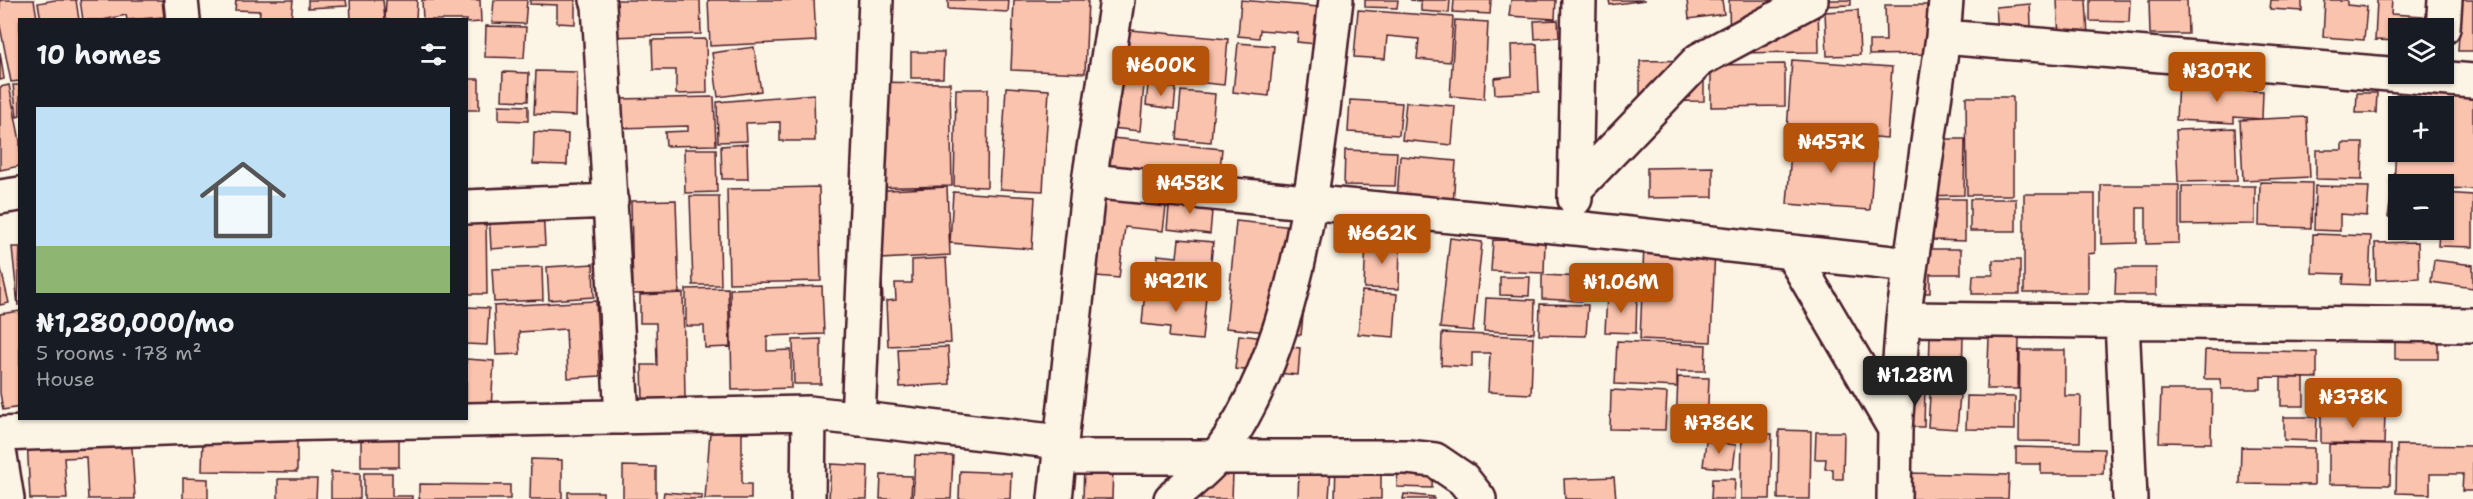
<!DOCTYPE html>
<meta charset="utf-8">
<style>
:root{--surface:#171b24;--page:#242831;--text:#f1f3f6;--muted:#9ea1a6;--accent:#b45309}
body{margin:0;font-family:"Shantell Sans",sans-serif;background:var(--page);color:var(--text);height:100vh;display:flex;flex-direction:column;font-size:22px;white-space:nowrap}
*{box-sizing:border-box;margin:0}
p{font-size:20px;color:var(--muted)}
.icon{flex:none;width:33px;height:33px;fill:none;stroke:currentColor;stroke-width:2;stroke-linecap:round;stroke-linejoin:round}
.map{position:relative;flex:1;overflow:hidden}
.drawer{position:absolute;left:18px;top:18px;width:450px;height:402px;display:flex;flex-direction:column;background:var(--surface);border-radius:0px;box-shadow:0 2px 4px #0004}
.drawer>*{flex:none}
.tools{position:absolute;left:2388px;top:18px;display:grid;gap:12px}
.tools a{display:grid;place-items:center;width:66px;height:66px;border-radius:0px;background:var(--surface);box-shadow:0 2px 4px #0004;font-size:30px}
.price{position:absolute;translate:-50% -51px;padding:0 14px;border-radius:6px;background:var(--accent);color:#fff;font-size:20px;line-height:39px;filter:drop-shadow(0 2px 3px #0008)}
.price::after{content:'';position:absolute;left:50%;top:36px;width:18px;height:14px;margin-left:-9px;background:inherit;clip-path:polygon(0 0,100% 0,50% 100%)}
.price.current{background:#222;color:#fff}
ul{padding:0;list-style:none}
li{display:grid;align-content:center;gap:12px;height:318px;padding:0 18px}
li span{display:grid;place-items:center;height:186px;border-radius:0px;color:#555}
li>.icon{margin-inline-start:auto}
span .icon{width:108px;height:108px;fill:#fffc;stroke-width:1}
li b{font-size:26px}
h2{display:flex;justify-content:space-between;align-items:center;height:72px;padding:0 18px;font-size:26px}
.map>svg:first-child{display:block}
</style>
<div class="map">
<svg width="2473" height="499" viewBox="0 0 2473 499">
<rect width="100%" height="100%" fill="#fcf5e5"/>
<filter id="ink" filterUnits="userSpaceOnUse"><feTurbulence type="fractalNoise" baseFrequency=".0167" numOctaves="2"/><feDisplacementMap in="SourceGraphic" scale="12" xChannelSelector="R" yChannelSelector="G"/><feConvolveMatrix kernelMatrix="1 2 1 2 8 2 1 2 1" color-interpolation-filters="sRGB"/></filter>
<g filter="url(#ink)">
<path fill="#fac3ad" stroke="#4a1f2b" stroke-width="1.5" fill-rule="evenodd" d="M0,0H34L37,18L20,20V81L11,82L0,26Z
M55,0H76L79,20H41L38,3Z
M80,0H162L164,17L127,20L126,15L103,20H83Z
M236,0H293L291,20H259L260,11L235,10Z
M308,0H346L347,6L308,8Z
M350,0H383L385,20H351Z
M386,0H417L416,20H385Z
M422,0H480L481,22L466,23V20H423Z
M494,0H527L525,24L492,23Z
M530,0H575V24L557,23V5L530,4Z
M612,0H700L701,34L611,37Z
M708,0H814L816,41L710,46Z
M948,0H1009L1008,12L948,9Z
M1014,0H1088L1085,73L1011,70Z
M1241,0L1329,8L1326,45L1297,42L1298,33L1260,30L1259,38L1238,36Z
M1365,0H1398L1397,8L1365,7Z
M1410,0H1450L1449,13L1421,11V1Z
M1454,0H1491L1490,14L1453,12Z
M1511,0H1556L1555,19L1509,16Z
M1609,0H1645L1610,5Z
M1687,0H1722L1724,14L1689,19Z
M1729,0H1818L1819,52L1730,53Z
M1822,0H1851V5L1822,6Z
M2057,0H2086L2088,37L2059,39Z
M2090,0H2130L2129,22L2090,21Z
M2149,0H2187L2188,34H2150Z
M2271,0H2302V11L2270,9Z
M2325,0H2347V5L2367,7L2364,40L2323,37Z
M2377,0H2392L2391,14L2423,16L2422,28H2398V41L2375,40Z
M2461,0H2473V51H2458Z
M2030,4L2032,43L1999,45L1996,7Z
M1885,5H1927L1928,54L1869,55V41H1886Z
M1358,10L1453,17L1450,62L1417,59L1419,39L1387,36L1385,59L1354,57Z
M1858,10L1860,55L1827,56L1825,12Z
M1455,20L1488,22L1484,99L1450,96Z
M1558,20L1559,37L1535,39L1534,21Z
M486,26L526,27L524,58L485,57Z
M1130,30L1228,39L1224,85L1195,82L1197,64L1127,57Z
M706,39L707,93L676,94V70H653L652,40Z
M1238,43L1274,46L1269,96L1233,92Z
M1537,44L1539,92L1495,94L1494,78L1512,76L1511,45Z
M754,47L761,91L718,97L712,53Z
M0,52L4,79L0,80Z
M911,52H944L943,78H911Z
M1704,60V101L1640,102V61Z
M1792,60L1892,67L1887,138L1787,130Z
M1785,64V106L1711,107V65Z
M536,71L577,72L576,116L534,114Z
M503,72L529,73L528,101L502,100Z
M466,79H479V110H466Z
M1116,81L1144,84L1140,131L1111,128Z
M860,82L950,83L952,186L860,188Z
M2178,82L2238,84V90L2263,91L2262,119L2234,117V123L2176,120Z
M9,85L20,141V166L0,170V87Z
M13,85H20V116L17,117Z
M1148,85L1176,88L1174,109L1146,105Z
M1006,87L1049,90L1043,191L1000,189Z
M956,89H988L987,187L954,186Z
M2399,89L2473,92V189L2444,188V184L2394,185ZM2398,106H2444V152H2398Z
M1181,91L1215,94L1211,142L1177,139Z
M2357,93H2377L2376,113H2356Z
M814,94L815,141H780V122L746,123L747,141L718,142L717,102Z
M714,97L716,145L666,146L665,132L688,131V126L619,128L618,99Z
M1966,97H2013V195H1967Z
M1350,100L1402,103L1399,135L1348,132Z
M1406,102L1455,106L1452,145L1402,140Z
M499,105L528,106V121L499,120Z
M2307,117L2310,177L2243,180L2240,120Z
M2235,128L2237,181L2178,182L2176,130Z
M534,132L568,134L567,165L533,164Z
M1112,138L1222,149L1217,197L1185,174L1109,166Z
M1792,138L1875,144L1870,210L1787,204Z
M1936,139H1965L1964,195L1921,196Z
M2342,143H2363L2362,180L2316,179V150H2342Z
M747,144L748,179H722L721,146Z
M684,149H716L717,192L685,193Z
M1345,150L1397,152L1395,186L1344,185Z
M1400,156L1456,161L1453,205L1397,200Z
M1713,167V197L1647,198V168Z
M2260,182L2312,183L2311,228L2259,226Z
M1094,183L1168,190L1163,231L1125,227L1119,278L1085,275Z
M2101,185H2179V243L2146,244V208H2137V243L2101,244Z
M2182,186H2255V224L2182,225Z
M2315,186L2369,187L2367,216L2340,214V231L2314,230Z
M819,187L821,281L729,283L727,189Z
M947,187L950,255L881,259L883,302L855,303L849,192Z
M953,192L1035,197L1032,249L950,243Z
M2392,192L2398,193V218L2388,217Z
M2444,193L2473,195V247L2438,246L2439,230H2444Z
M2024,194H2095V253L2088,254V293H2024Z
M690,196H719L721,285H693Z
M1170,196L1213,200L1210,234L1167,229Z
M1933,199H1965V241L1933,240Z
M1970,199H2016V231H1970Z
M676,200L679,293L633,294L631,201Z
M543,210L545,245L491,249L489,212Z
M466,220H486L487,294H466Z
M1236,221L1312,229L1301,335L1226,328Z
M2313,234L2371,236L2369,285L2343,284L2344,274L2312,273Z
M1450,238L1482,242L1473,331L1440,328Z
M1179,239L1213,242L1208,292L1155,287L1158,255L1177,257Z
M1366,240L1400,241L1399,289L1364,288Z
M1493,240L1545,241L1544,273L1491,271Z
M2418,242L2419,278L2376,280L2375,243Z
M1644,246L1715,248L1711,342L1640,339Z
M12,247H20L18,306Z
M1911,249H1961V274H1930V293H1911Z
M946,258L951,343L888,346L886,301L896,300L895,283H912V260Z
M1993,260H2020V294H1972L1973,275H1993Z
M2434,260L2473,265V288L2431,282Z
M593,264L594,297L549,300L547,267Z
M0,265L9,303L0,305Z
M542,267L543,300L494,302L492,269Z
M2116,268H2156V295H2115Z
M1542,275L1584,277L1583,301L1542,299Z
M1500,277H1530L1529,296L1500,295Z
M822,286L824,334L767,336V351L791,350V388L732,390L730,289Z
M728,288L730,347L705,348L704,326H686V289Z
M1145,290L1206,296L1202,340L1169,337L1170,327L1142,324Z
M1362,291L1397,294L1394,337L1358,334Z
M683,293L685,398L643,399L642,365H657L656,323H640V295Z
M1607,294L1637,295L1636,333L1605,332Z
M1486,298L1535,300L1534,333L1484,331Z
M596,301L600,376L568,378L566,329L519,332L520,354L496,355L494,306Z
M1540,304L1588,305L1586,336L1539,335Z
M466,307L489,308L487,345L466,344Z
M20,311V407L3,410L0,393V314Z
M1442,333L1533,337L1531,394L1488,392L1490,353H1472V367L1441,365Z
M1239,335L1291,341V347L1300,348L1298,375L1235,369Z
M1930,335L1963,336L1962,377L1929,376Z
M1989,338H2019L2018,389H1987Z
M821,339V384H794L793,340Z
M1617,341L1706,345L1705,371H1677V387L1615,384Z
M2395,341L2438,342V359H2395Z
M948,347L950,384L900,387L898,349Z
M2020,350H2065V396H2081L2080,442L2019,441Z
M2205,350L2317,352V378L2261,377V389H2221L2220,379H2204Z
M466,359L494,361L491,408L466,406Z
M1678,377L1709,378L1707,428L1676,427Z
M2281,378H2304V406H2281Z
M1931,381L1961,383L1957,429L1928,427Z
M1906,386H1925L1924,427H1905Z
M1611,390L1667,393L1665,430L1610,429Z
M2161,390H2212L2211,443L2159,442Z
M1967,396L2015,397V430L1966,429Z
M2321,414H2385L2384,444L2321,443Z
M2284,417H2317L2316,441L2284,440Z
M1779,430L1811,431L1810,499H1778Z
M131,432L135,499H88L86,457L64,458L67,499H30L27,438Z
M710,432L742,433V484H751V499H705Z
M1816,432H1844L1843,479H1833V469H1825L1826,459H1815Z
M1742,433L1772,434L1770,499H1741Z
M203,438L297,439V472L202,471Z
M361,439H399V467H361Z
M1706,441L1736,445L1733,469L1703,466Z
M2329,444L2391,445L2390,485L2329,484Z
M2397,445L2473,446V491H2462L2463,474H2430V494L2396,493Z
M2016,447L2104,449L2103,474H2041V464H2016Z
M2241,447L2314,448V485L2240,484Z
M915,455L953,456L951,499H913Z
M531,459L562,460V499H530Z
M1336,463L1381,465V499H1335Z
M831,464L868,466L867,499H829Z
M1084,464L1113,466L1112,499H1083Z
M1398,464L1433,466L1432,488L1397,487Z
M623,466L656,467V499H623Z
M1299,466L1331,467L1329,499H1298Z
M960,471L1011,473L1010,499H959Z
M1179,471L1233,472L1232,499H1178Z
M331,472L360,473V499H331Z
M364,473H392V496H412V499H364Z
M1906,473L2009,475L2008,499H1905Z
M881,475L912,476L911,499H880Z
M1614,477L1616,499H1565L1564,479Z
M183,478L208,479V499H183Z
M278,479H317L316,499H278Z
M1712,479H1735L1734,499H1711Z
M419,484L510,485V499H419Z
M568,492H603V499H568Z
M664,492L702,495V499H663Z
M1404,494L1434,497V499H1403Z"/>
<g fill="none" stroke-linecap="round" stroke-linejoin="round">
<g stroke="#4a1f2b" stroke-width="38">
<path id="street" d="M181,0L183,20
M597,0L599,4L622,417
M2443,28L2445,0
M1943,37L2473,81
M1089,181L1575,228L1910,265
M1576,188L1699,60L1811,0
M0,197L20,194
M1575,199L1579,0
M466,207L611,201
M1791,252L1895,429
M1903,319L2473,325
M2122,321L2130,499
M858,419L876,0
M0,434L275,424L809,413
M0,456L7,499
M1059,457H1407L1435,460L1463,479L1479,499
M808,499L809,413L1060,442
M1055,499L1089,181L1117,0
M1171,499C1186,485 1205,471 1218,455C1306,338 1318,142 1336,0
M1894,499L1895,429L1903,319L1943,37L1946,0"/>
</g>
<use href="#street" stroke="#fcf5e5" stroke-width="33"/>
</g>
</g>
</svg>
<div class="tools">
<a><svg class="icon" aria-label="layers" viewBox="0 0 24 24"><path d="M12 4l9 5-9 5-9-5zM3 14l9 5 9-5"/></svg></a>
<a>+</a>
<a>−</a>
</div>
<b class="price" style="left:1161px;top:97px">₦600K</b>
<b class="price" style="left:2217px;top:103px">₦307K</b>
<b class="price" style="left:1831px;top:174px">₦457K</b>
<b class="price" style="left:1190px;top:215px">₦458K</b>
<b class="price" style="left:1382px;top:265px">₦662K</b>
<b class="price" style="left:1176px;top:313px">₦921K</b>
<b class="price" style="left:1621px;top:314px">₦1.06M</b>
<b class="price current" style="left:1915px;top:407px">₦1.28M</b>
<b class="price" style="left:2353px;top:429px">₦378K</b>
<b class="price" style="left:1719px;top:455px">₦786K</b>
<section class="drawer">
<h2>10 homes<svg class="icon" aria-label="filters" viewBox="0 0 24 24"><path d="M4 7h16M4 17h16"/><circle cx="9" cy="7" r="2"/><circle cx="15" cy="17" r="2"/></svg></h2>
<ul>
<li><span style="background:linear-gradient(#bfe0f5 75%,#8fb573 0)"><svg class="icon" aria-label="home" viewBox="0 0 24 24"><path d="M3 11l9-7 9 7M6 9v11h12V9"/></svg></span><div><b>₦1,280,000/mo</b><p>5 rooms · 178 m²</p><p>House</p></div></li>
</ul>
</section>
</div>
